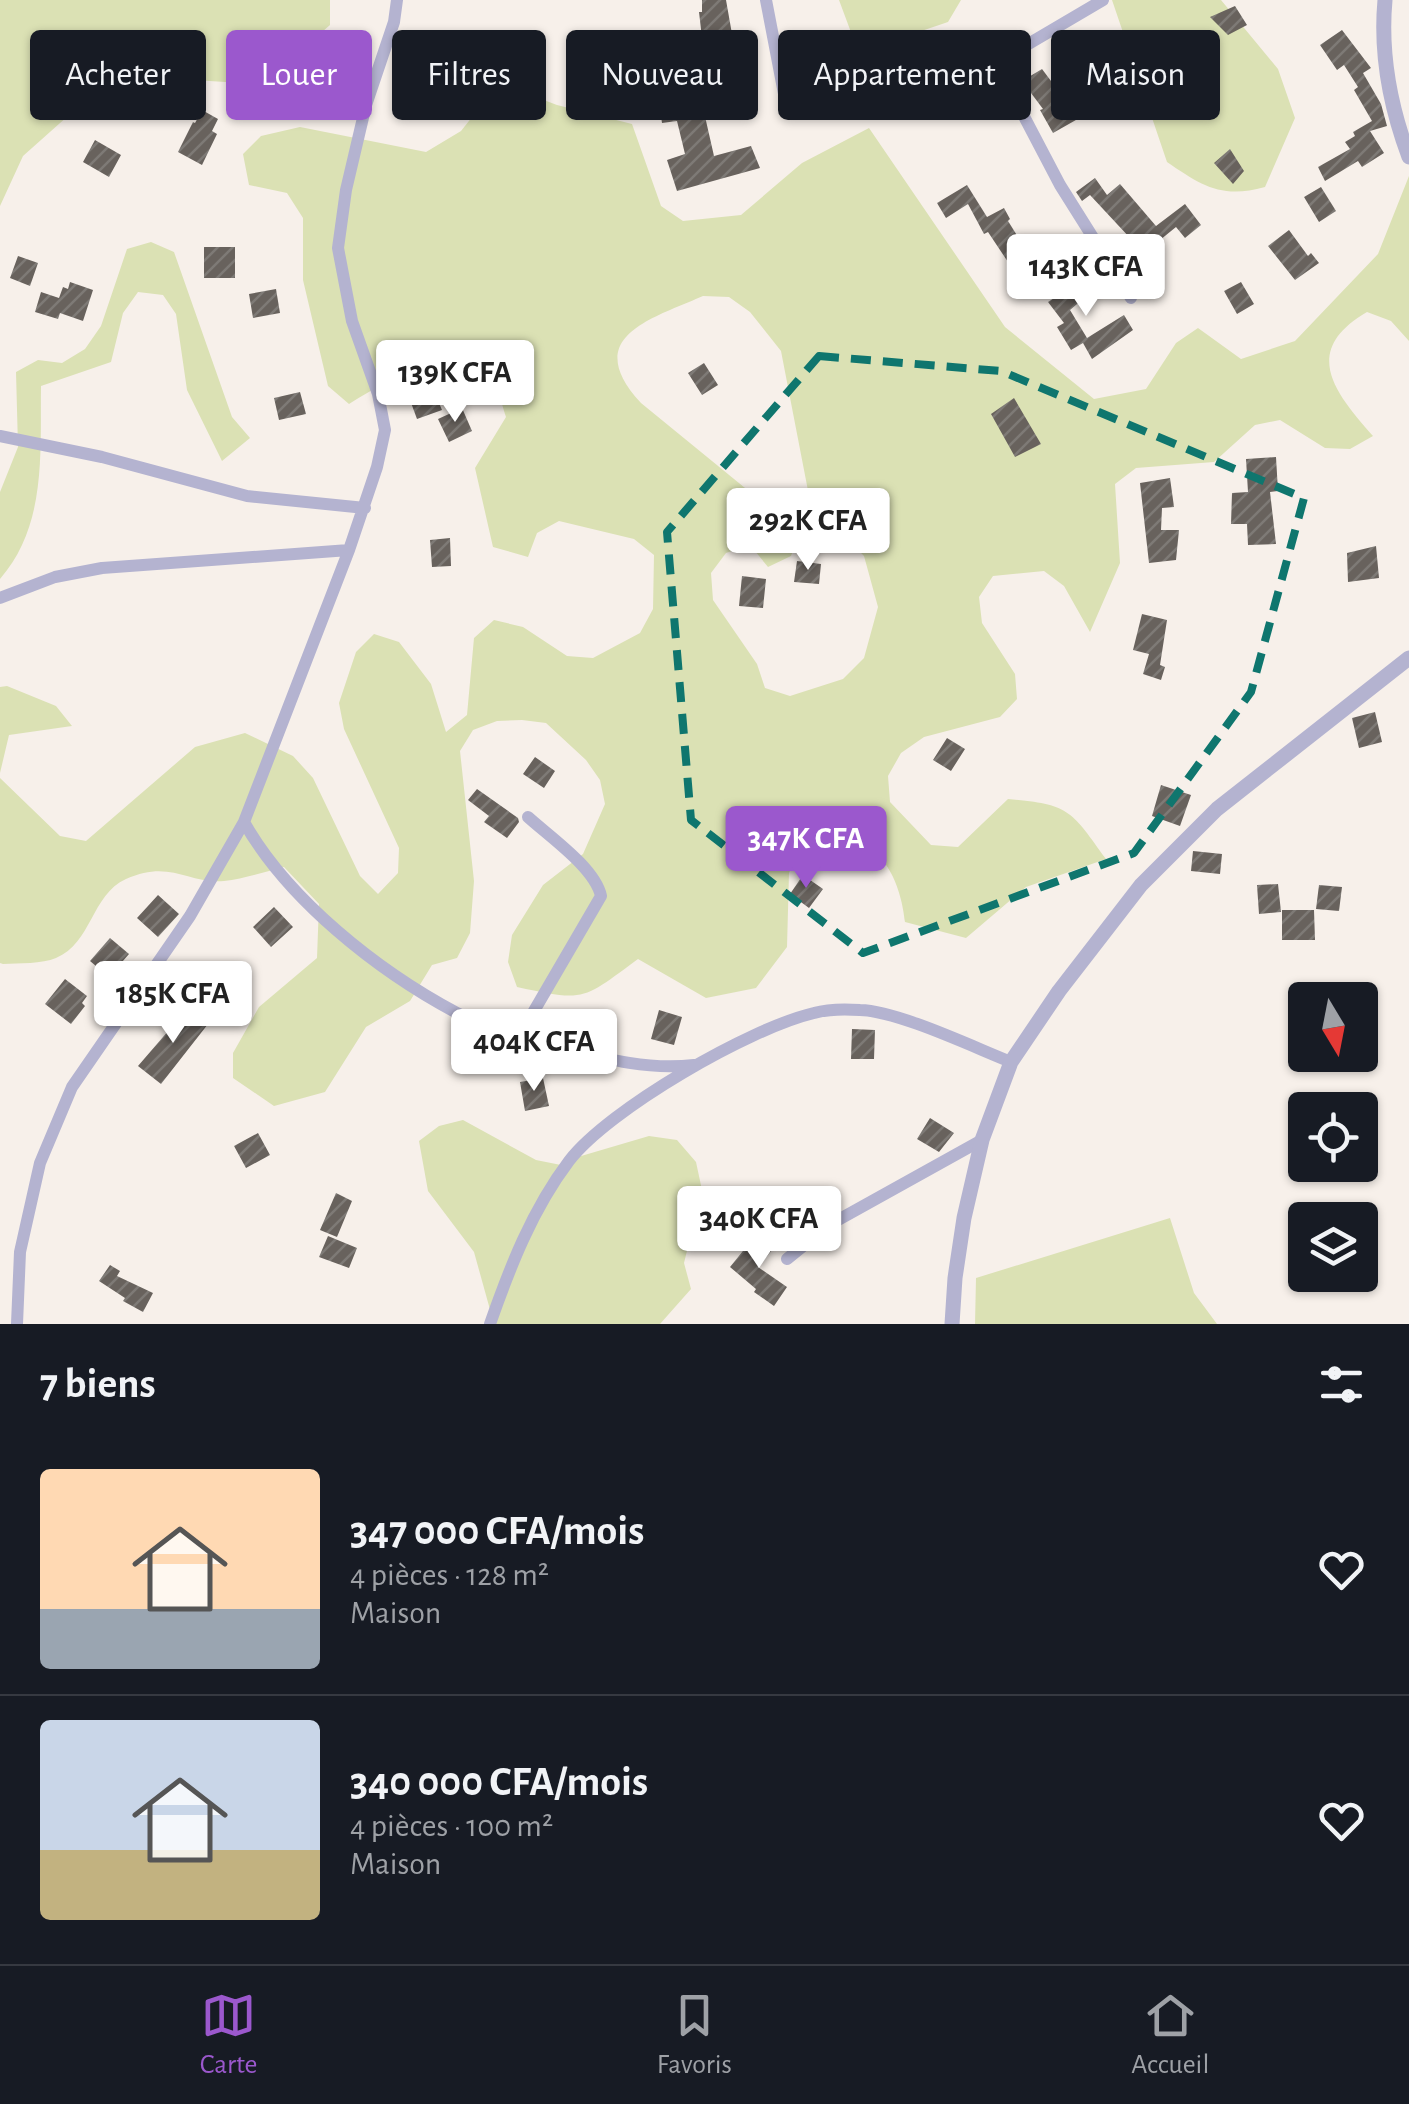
<!DOCTYPE html>
<html lang="fr">
<meta charset="utf-8">
<style>
:root{--surface:#171b24;--page:#242831;--text:#f1f3f6;--muted:#9ea1a6;--line:#363941;--accent:#9b58cd}
body{margin:0;font-family:"Alegreya Sans",sans-serif;background:var(--page);color:var(--text);height:100vh;display:flex;flex-direction:column;font-size:38px;white-space:nowrap}
*{box-sizing:border-box;margin:0}
p{font-size:32px;color:var(--muted)}
.icon{flex:none;width:55px;height:55px;fill:none;stroke:currentColor;stroke-width:2;stroke-linecap:round;stroke-linejoin:round}
.map{position:relative;height:1324px;overflow:hidden}
.side{display:flex;flex-direction:column;background:var(--surface);flex:1}
.side>*{flex:none}
.guide{position:absolute;left:30px;top:30px;width:1350px;height:90px;display:flex;gap:20px}
.needle{width:65px;rotate:170deg}
.fabs{position:absolute;left:1288px;top:982px;display:grid;gap:20px}
.fabs a{display:grid;place-items:center;width:90px;height:90px;border-radius:10px;background:var(--surface);box-shadow:0 2px 8px #0004;font-size:50px}
.price{position:absolute;translate:-50% -85px;padding:0 22px;border-radius:10px;background:#fff;color:#222;font-size:32px;line-height:65px;filter:drop-shadow(0 2px 5px #0008)}
.price::after{content:'';position:absolute;left:50%;top:60px;width:30px;height:22px;margin-left:-15px;background:inherit;clip-path:polygon(0 0,100% 0,50% 100%)}
.price.active{background:var(--accent);color:#fff}
ul{padding:0;list-style:none}
li{display:flex;align-items:center;gap:30px;height:250px;padding:0 40px}
li+li{border-top:2px solid var(--line)}
li span{display:grid;place-items:center;flex:none;width:280px;height:200px;border-radius:10px;color:#555}
li>.icon{margin-inline-start:auto}
span .icon{width:120px;height:120px;fill:#fffc;stroke-width:1}
li b{font-size:42px}
h2{display:flex;justify-content:space-between;align-items:center;height:120px;padding:0 40px;font-size:42px}
.pill{padding:0 35px;border-radius:10px;background:var(--surface);box-shadow:0 2px 8px #0004;font-size:35px;line-height:90px}
.pill.active{background:var(--accent);color:#fff}
.menu{display:flex;justify-content:space-around;align-items:center;height:140px;border-top:2px solid var(--line);background:var(--surface);font-size:28px;color:var(--muted)}
.menu a{display:grid;justify-items:center;gap:5px}
.menu .active{color:var(--accent)}
.map>svg:first-child{display:block}
</style>
<div class="map">
<svg width="1409" height="1324" viewBox="0 0 1409 1324">
<defs>
<pattern id="building-hatch" width="6" height="6" patternUnits="userSpaceOnUse" patternTransform="scale(2.5)"><rect width="6" height="6" fill="#68625d"/><path d="M-1 1l2-2M0 6l6-6M5 7l2-2" fill="none" stroke="#7e7a76"/></pattern>
</defs>
<rect width="100%" height="100%" fill="#f7f0ea"/>
<path fill="#dbe1b4" fill-rule="evenodd" d="M0,0H330V25L290,60L241,83L130,76L105,83L23,156L0,206Z
M839,0H961L948,22L874,47L852,35Z
M1112,0H1221L1278,69L1295,118L1265,187C1222,199 1202,186 1167,162Z
M499,83L557,105L632,124L661,206L683,221L741,215L802,163L869,128L1005,327L1094,399L1146,389L1176,343L1198,328L1241,359L1295,341L1378,254L1409,176V341L1391,321L1367,312C1300,351 1335,393 1373,436L1350,449L1325,448L1280,420L1255,425L1214,462L1136,468L1115,484L1120,563L1090,632L1064,586L1044,571L993,576L979,597L982,623L1015,674L1017,699L1000,717L924,737L901,753L888,776L890,802L931,845L958,847L1008,799C1069,804 1071,810 1106,859L1026,887L966,938L905,922C902,890 886,841 845,842C830,842 813,847 798,849L789,873L787,947L756,988L706,998L638,959C582,1000 586,1002 517,987L508,962L512,935L543,885L583,854L605,804L600,780L586,760L546,723L522,720L497,721L473,730L460,751L474,881L470,933L457,958L432,965L410,1001L366,1027L325,1092L274,1106L233,1078V1053L259,1007L317,958L319,904L284,867C264,872 243,879 224,881C188,884 170,859 126,879C91,895 92,943 56,958C42,964 19,963 3,964L0,963V778L60,836L86,841L195,747L245,733L293,756L313,778L360,876L378,894L398,873L399,848L344,729L339,703L356,652L374,634L399,642L431,684L446,732L467,715L474,638L494,620L523,627L567,656L593,658L640,633L653,609L654,555L634,539L559,521L537,533L528,557L493,547L475,468L506,417C502,406 499,388 492,379C457,334 384,383 349,404L328,386L303,280V218L287,193L249,185L243,154L261,136L300,127L426,152L461,131ZM703,296L729,297L750,312L781,351L810,501L864,556L878,607L864,658L843,679L790,696L765,688L757,664L713,600L711,573L726,553L750,545L768,567L791,556L799,532L641,403C580,337 651,319 703,296Z
M151,242L174,252L232,417L250,438L222,461L187,390L176,314L163,295L138,292L123,313L111,362L41,386C40,453 47,525 0,579V492L18,447L16,372L38,360L62,363L85,349L101,326L127,249Z
M7,686L56,706L72,726L9,735L0,773V687Z
M463,1120L536,1160L561,1165L571,1159L649,1136L677,1140L696,1162L702,1190L684,1263L691,1289L660,1324H494L474,1252L428,1191L419,1141L439,1126Z
M1170,1218L1194,1293L1217,1324H975L976,1278Z"/>
<path fill="url(#building-hatch)" d="M702,0H726L735,51L704,55L699,12H702Z
M1235,6L1247,25L1228,35L1210,17Z
M1342,30L1371,68L1363,73L1381,104L1387,126L1370,131L1384,153L1362,167L1358,161L1325,181L1318,167L1350,149L1345,142L1355,136L1353,132L1372,121L1354,90L1358,87L1344,65L1337,70L1320,45Z
M1042,69L1063,97L1076,89L1090,112L1053,133L1040,110L1043,109L1022,81Z
M434,78L457,82L452,110L429,106Z
M731,81L738,82L742,95L735,96L737,104L704,112L714,156L751,146L760,168L677,191L667,160L685,154L677,121L662,123L657,92L701,89Z
M202,110L218,119L212,131L217,134L202,165L178,152L193,122L195,123Z
M95,140L121,155L109,177L83,162Z
M1230,149L1244,171L1233,184L1214,163Z
M1095,178L1107,195L1120,184L1156,226L1185,204L1201,225L1185,238L1176,227L1144,253L1090,195L1082,201L1076,192Z
M967,185L987,217L1004,208L1010,219L1008,221L1028,253L1010,265L988,232L984,234L968,204L946,218L937,203Z
M1321,187L1336,211L1319,222L1304,197Z
M1289,230L1308,256L1311,253L1319,263L1295,280L1268,246Z
M204,247H235V278H204Z
M18,256L38,263L30,286L10,278Z
M1096,270L1104,281L1070,310L1087,338L1124,315L1133,330L1092,359L1083,343L1071,350L1057,327L1064,323L1048,302Z
M70,282L93,290L83,321L60,313L58,319L35,312L41,292L59,298L63,287L68,289Z
M1241,282L1254,304L1237,314L1224,291Z
M276,289L280,313L253,318L249,294Z
M704,363L718,385L702,395L688,373Z
M434,391L442,410L417,419L410,400Z
M300,392L306,414L279,420L274,398Z
M1014,398L1041,444L1015,457L991,414Z
M462,408L472,431L449,442L438,419Z
M1276,457L1278,491L1270,492L1276,544L1248,545L1247,524H1231L1232,493L1248,492L1246,459Z
M1170,478L1174,507L1162,508L1161,530H1179L1176,560L1149,563L1140,483Z
M450,538L451,566L432,567L430,540Z
M1376,546L1379,578L1348,582L1347,553Z
M797,561L821,564L819,584L794,582Z
M742,576L766,579L763,608L739,606Z
M1142,614L1167,620L1160,665L1165,667L1161,680L1143,674L1149,654L1133,650Z
M1375,712L1382,742L1359,748L1352,718Z
M947,738L965,749L951,771L933,760Z
M535,757L555,771L544,788L523,774Z
M1161,785L1191,795L1180,826L1152,816Z
M477,789L518,818L519,822L507,838L484,822L489,816L468,800Z
M1193,851L1222,854L1220,874L1191,871Z
M803,875L823,889L809,908L790,894Z
M1278,884L1281,912L1259,914L1257,885Z
M1319,885L1342,887L1339,911L1316,909Z
M158,895L179,914L158,937L137,918Z
M274,907L293,927L271,947L253,927Z
M1282,910H1314L1315,940H1282Z
M110,938L129,954L109,977L90,961Z
M65,979L87,996L82,1003L85,1006L71,1024L45,1004Z
M188,1008L208,1024L161,1084L138,1066Z
M659,1010L682,1017L674,1045L651,1039Z
M852,1029L875,1030L874,1059H851Z
M543,1078L549,1106L525,1111L520,1082Z
M930,1118L954,1133L939,1152L917,1139Z
M258,1133L270,1155L246,1168L234,1146Z
M336,1193L352,1201L337,1237L320,1230Z
M765,1234L777,1244L758,1267L787,1287L774,1306L754,1292L756,1289L730,1267L747,1246L752,1250Z
M328,1236L357,1248L349,1268L319,1257Z
M110,1265L120,1271L117,1276L153,1293L143,1312L123,1301L125,1298L99,1281Z"/>
<g fill="none" stroke-linecap="round" stroke-linejoin="round">
<path stroke="#b4b3d0" stroke-width="12" d="M766,0L786,104L794,112L806,114L996,63L1103,0
M996,63L1060,185L1131,298
M0,436L102,457L247,496L365,508
M0,598L55,577L102,568L349,550
M244,822C288,900 378,971 457,1013C489,1031 531,1039 566,1048C609,1060 649,1070 694,1065
M520,1035L601,896C595,868 550,837 528,817
M787,1259L829,1225L982,1140
M17,1324L20,1252L40,1163L72,1087L190,916L244,822L349,550L377,467L385,430L378,394L352,321L338,248L346,190L366,105L394,22L397,0
M490,1324C510,1267 532,1210 569,1161C609,1109 750,1028 814,1013C828,1009 846,1009 860,1010C898,1011 973,1047 1011,1062"/>
<path stroke="#b4b3d0" stroke-width="15" d="M1385,0C1380,54 1390,106 1409,157
M952,1324L955,1278L964,1218L982,1140L1011,1062L1059,991L1141,885L1217,809L1409,658"/>
</g>
<path fill="none" stroke="#0f766e" stroke-width="8" stroke-dasharray="20 12" stroke-linejoin="round" d="M819,356L1001,371L1304,498L1251,692L1134,853L863,953L691,820L667,532Z"/>
</svg>
<div class="fabs">
<a><svg class="needle" viewBox="-14 -14 28 28"><path d="M0-13l5 13h-10z" fill="#e53935"/><path d="M0 13l5-13h-10z" fill="#9ea1a6"/></svg></a>
<a><svg class="icon" aria-label="locate" viewBox="0 0 24 24"><circle cx="12" cy="12" r="6"/><path d="M12 2v4M12 18v4M2 12h4M18 12h4"/></svg></a>
<a><svg class="icon" aria-label="layers" viewBox="0 0 24 24"><path d="M12 4l9 5-9 5-9-5zM3 14l9 5 9-5"/></svg></a>
</div>
<b class="price" style="left:1086px;top:319px">143K CFA</b>
<b class="price" style="left:455px;top:425px">139K CFA</b>
<b class="price" style="left:808px;top:573px">292K CFA</b>
<b class="price active" style="left:806px;top:891px">347K CFA</b>
<b class="price" style="left:173px;top:1046px">185K CFA</b>
<b class="price" style="left:534px;top:1094px">404K CFA</b>
<b class="price" style="left:759px;top:1271px">340K CFA</b>
<div class="guide">
<a class="pill">Acheter</a>
<a class="pill active">Louer</a>
<a class="pill">Filtres</a>
<a class="pill">Nouveau</a>
<a class="pill">Appartement</a>
<a class="pill">Maison</a>
</div>
</div>
<section class="side">
<h2>7 biens<svg class="icon" aria-label="filters" viewBox="0 0 24 24"><path d="M4 7h16M4 17h16"/><circle cx="9" cy="7" r="2"/><circle cx="15" cy="17" r="2"/></svg></h2>
<ul>
<li><span style="background:linear-gradient(#ffd9b3 70%,#9aa5b1 0)"><svg class="icon" aria-label="home" viewBox="0 0 24 24"><path d="M3 11l9-7 9 7M6 9v11h12V9"/></svg></span><div><b>347 000 CFA/mois</b><p>4 pièces · 128 m²</p><p>Maison</p></div><svg class="icon" aria-label="heart" viewBox="0 0 24 24"><path d="M12 20l-8-8c-3-5 5-10 8-4 3-6 11-1 8 4z"/></svg></li>
<li><span style="background:linear-gradient(#c9d6e8 65%,#c2b280 0)"><svg class="icon" aria-label="home" viewBox="0 0 24 24"><path d="M3 11l9-7 9 7M6 9v11h12V9"/></svg></span><div><b>340 000 CFA/mois</b><p>4 pièces · 100 m²</p><p>Maison</p></div><svg class="icon" aria-label="heart" viewBox="0 0 24 24"><path d="M12 20l-8-8c-3-5 5-10 8-4 3-6 11-1 8 4z"/></svg></li>
</ul>
</section>
<nav class="menu">
<a class="active"><svg class="icon" aria-label="map" viewBox="0 0 24 24"><path d="M3 6l6-2 6 2 6-2v14l-6 2-6-2-6 2zM9 4v14M15 6v14"/></svg>Carte</a>
<a><svg class="icon" aria-label="saved" viewBox="0 0 24 24"><path d="M7 4h10v16l-5-4-5 4z"/></svg>Favoris</a>
<a><svg class="icon" aria-label="home" viewBox="0 0 24 24"><path d="M3 11l9-7 9 7M6 9v11h12V9"/></svg>Accueil</a>
</nav>
